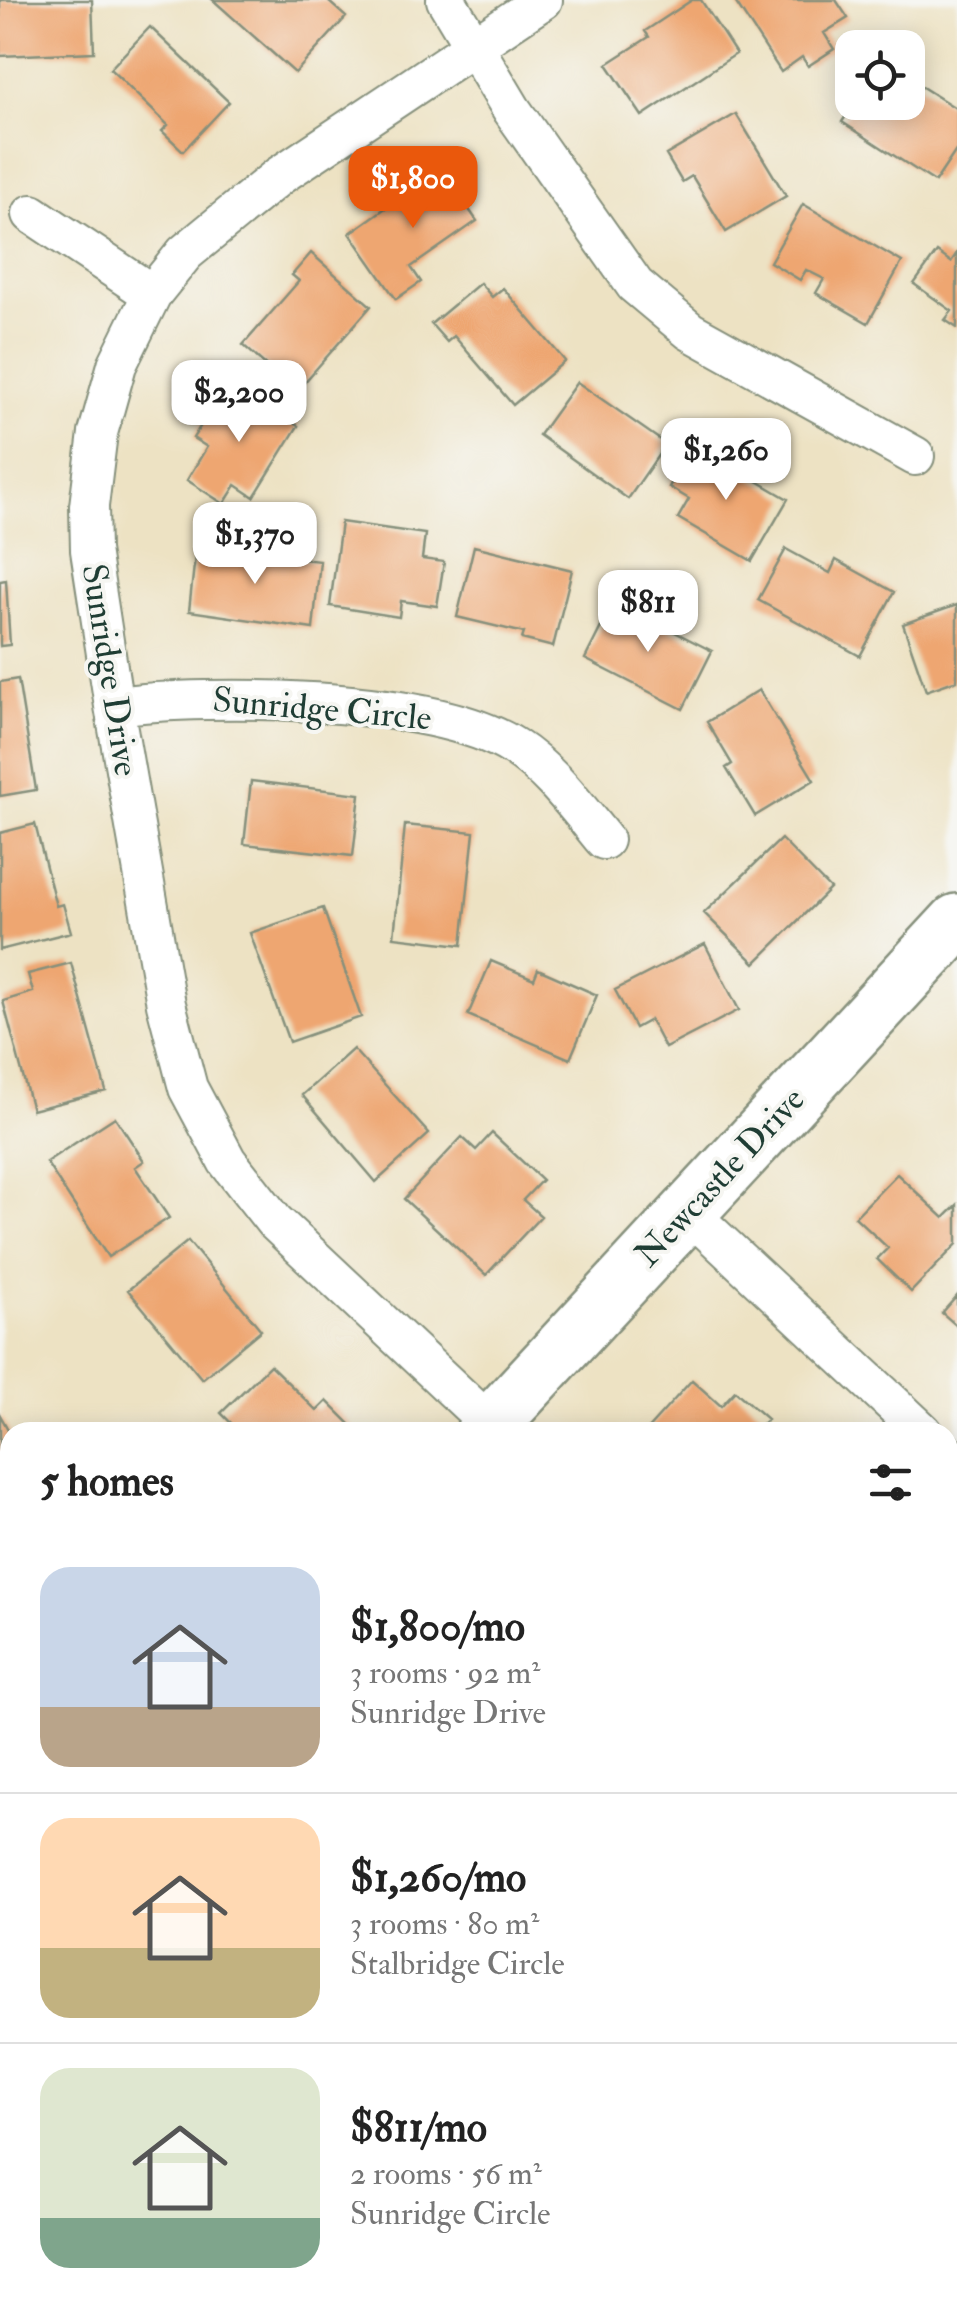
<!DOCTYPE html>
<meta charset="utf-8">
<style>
:root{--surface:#fff;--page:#f2f2f2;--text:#222;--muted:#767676;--line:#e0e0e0;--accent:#ea580c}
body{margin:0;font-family:"IM FELL Double Pica",serif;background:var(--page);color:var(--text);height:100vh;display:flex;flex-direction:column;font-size:38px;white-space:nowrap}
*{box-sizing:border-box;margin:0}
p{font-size:32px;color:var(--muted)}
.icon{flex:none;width:55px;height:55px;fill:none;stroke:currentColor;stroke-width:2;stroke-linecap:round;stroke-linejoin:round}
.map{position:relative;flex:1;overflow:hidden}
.sheet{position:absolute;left:0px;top:1422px;width:958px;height:892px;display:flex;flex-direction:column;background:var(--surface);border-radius:30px 30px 0 0;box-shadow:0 5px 25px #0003}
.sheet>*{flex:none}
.tools{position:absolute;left:835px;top:30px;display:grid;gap:20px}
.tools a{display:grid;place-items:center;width:90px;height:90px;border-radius:20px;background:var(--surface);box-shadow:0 5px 25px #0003;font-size:50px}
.price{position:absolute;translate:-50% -85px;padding:0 22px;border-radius:20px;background:#fff;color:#222;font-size:32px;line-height:65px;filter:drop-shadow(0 2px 5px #0008)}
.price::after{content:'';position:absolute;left:50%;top:60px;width:30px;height:22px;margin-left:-15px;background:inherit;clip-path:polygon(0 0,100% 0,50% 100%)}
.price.on{background:var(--accent);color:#fff}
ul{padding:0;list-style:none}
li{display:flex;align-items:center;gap:30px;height:250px;padding:0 40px}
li+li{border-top:2px solid var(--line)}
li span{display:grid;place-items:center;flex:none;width:280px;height:200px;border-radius:30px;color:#555}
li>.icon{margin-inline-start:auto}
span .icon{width:120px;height:120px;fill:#fffc;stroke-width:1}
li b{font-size:42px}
h2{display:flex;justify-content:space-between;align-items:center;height:120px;padding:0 40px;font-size:42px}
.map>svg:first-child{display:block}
</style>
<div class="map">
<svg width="957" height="2314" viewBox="0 0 957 2314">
<rect width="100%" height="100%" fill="#f6f6f2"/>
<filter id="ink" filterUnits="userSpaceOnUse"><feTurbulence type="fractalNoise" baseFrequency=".01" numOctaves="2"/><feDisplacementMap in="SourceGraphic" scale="20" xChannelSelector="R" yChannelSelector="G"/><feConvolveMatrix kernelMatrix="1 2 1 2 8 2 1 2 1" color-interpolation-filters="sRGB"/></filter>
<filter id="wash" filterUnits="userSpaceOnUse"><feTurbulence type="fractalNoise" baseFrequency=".0048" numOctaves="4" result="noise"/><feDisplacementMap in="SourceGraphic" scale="40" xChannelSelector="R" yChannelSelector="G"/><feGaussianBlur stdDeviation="2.25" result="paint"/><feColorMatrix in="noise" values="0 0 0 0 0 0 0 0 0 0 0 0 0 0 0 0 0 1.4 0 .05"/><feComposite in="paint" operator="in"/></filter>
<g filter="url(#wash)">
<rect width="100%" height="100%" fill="#ede2c3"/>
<path fill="#89c87f" stroke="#54825a" stroke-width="2.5" d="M278,2305H774V2314H277Z"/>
<g id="blocks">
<path fill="#eea671" d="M0,0H92L94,52L0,56Z
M213,0H327L346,17L295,73Z
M692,0H701L736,54L642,116L607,64L649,37L645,31Z
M734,0H836L848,18L824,33L834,49L808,66L802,57L781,72Z
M150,27L229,102L183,151L162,131L168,125L110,69Z
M908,78L957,109V149L935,182L842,122L855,102H908Z
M736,114L786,196L726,232L692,176L682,182L666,155Z
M441,169L477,221L411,267L421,282L396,299L350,233Z
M803,204L902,262L868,323L816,293L824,279L806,270L800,280L770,262Z
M937,252L951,262L957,253V328L945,320L952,311L914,284Z
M311,253L371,306L296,392L243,345L299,281L292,275Z
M480,283L492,297L503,288L565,361L513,405L454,336L447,342L431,324Z
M228,382L298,426L254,497L236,485L224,504L187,480L207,447L193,438Z
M577,382L666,444L628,499L539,435Z
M694,444L788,499L752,561L678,518L689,499L669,487Z
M341,522L425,534L422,559L444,562L437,606L401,601L399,617L330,606Z
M474,546L572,570L553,647L522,639L524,633L457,617Z
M196,547L320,561L313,629L189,611Z
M786,549L830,573L836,560L894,592L860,656L758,600Z
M6,580L10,645L0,646V581Z
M614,601L712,651L683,709L585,659Z
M957,605V680L926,691L903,624Z
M18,679L36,790L0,796V682Z
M759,690L814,780L755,816L726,768L732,764L707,722Z
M251,781L360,794L353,856L244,844Z
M35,824L56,906L63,904L71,932L0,950V833Z
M405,825L474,832L462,945L394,937Z
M781,839L830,889L755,963L704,913Z
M323,908L361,1017L289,1042L250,933Z
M705,944L739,1010L665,1048L650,1020L635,1028L615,990Z
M491,961L534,979L538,969L597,995L570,1059L468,1015Z
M71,963L106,1091L32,1110L3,1001L33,992L28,974Z
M353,1049L429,1134L376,1182L302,1095Z
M115,1117L144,1161L135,1167L169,1218L108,1257L46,1162Z
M492,1133L542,1180L523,1200L541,1216L486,1275L404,1199L462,1137L476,1150Z
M897,1174L944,1218L957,1205V1244L911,1292L877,1259L888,1248L855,1217Z
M188,1241L261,1330L202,1379L128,1290Z
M957,1296V1326L942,1313Z
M270,1365L317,1411L327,1401L351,1425L344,1432H240L221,1413Z
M692,1380L721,1406L735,1391L767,1419L755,1432H645Z
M0,1415L10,1433V1482L0,1488Z
M948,1576L957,1583V1671L948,1684Z
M948,1800L957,1807V1881L948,1874Z
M0,2128H10V2194L0,2193Z
M0,2217L10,2218V2305H56V2314H0Z"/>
</g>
</g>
<g filter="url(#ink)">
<use href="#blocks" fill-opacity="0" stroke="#86907c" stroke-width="2.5"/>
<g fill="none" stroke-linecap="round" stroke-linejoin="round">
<g stroke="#86907c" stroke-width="42">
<path id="street" d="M446,0L512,110L635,285L690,331L915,456
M32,214L152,294
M114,706C210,694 434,695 514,747C551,771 576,806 604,840
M689,1213L923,1432
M490,1424L274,1221L227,1161L188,1088L166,1004L114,706L90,550L89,506L98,433L117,365L152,294L185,253L279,176L543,0
M948,1455L957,1464
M948,2017L957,2021"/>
</g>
<g stroke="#86907c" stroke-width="60">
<path id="secondary" d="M484,1432L957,922
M199,2314L200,2305"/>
</g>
<use href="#street" stroke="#fff" stroke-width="38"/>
<use href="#secondary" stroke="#fff" stroke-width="55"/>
</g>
</g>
<g text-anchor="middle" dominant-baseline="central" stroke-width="8" stroke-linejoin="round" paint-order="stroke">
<g font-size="35" fill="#1f3d34" stroke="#f6f6f2">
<text transform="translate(110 670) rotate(81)">Sunridge Drive</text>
<text transform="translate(322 709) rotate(5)">Sunridge Circle</text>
<text transform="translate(720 1177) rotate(-47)">Newcastle Drive</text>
</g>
</g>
</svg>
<div class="tools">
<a><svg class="icon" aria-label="locate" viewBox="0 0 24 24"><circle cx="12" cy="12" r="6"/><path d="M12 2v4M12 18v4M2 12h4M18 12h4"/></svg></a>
</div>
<b class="price on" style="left:413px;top:231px">$1,800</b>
<b class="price" style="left:239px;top:445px">$2,200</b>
<b class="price" style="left:726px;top:503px">$1,260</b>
<b class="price" style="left:255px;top:587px">$1,370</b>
<b class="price" style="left:648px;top:655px">$811</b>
<section class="sheet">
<h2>5 homes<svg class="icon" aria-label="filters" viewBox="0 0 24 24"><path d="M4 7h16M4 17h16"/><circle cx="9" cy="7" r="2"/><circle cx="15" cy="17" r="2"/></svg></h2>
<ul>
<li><span style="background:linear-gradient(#c9d6e8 70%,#b9a48a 0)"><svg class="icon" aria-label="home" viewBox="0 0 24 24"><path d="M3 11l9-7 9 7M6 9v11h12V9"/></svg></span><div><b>$1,800/mo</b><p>3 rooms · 92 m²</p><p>Sunridge Drive</p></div></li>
<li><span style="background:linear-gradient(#ffd9b3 65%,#c2b280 0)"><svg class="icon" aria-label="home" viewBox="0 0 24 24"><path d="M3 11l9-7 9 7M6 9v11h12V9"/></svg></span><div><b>$1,260/mo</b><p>3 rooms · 80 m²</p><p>Stalbridge Circle</p></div></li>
<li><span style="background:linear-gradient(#dfe7d0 75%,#7fa58c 0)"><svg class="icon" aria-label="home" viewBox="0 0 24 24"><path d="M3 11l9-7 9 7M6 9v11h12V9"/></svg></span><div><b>$811/mo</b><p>2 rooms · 56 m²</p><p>Sunridge Circle</p></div></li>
</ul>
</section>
</div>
